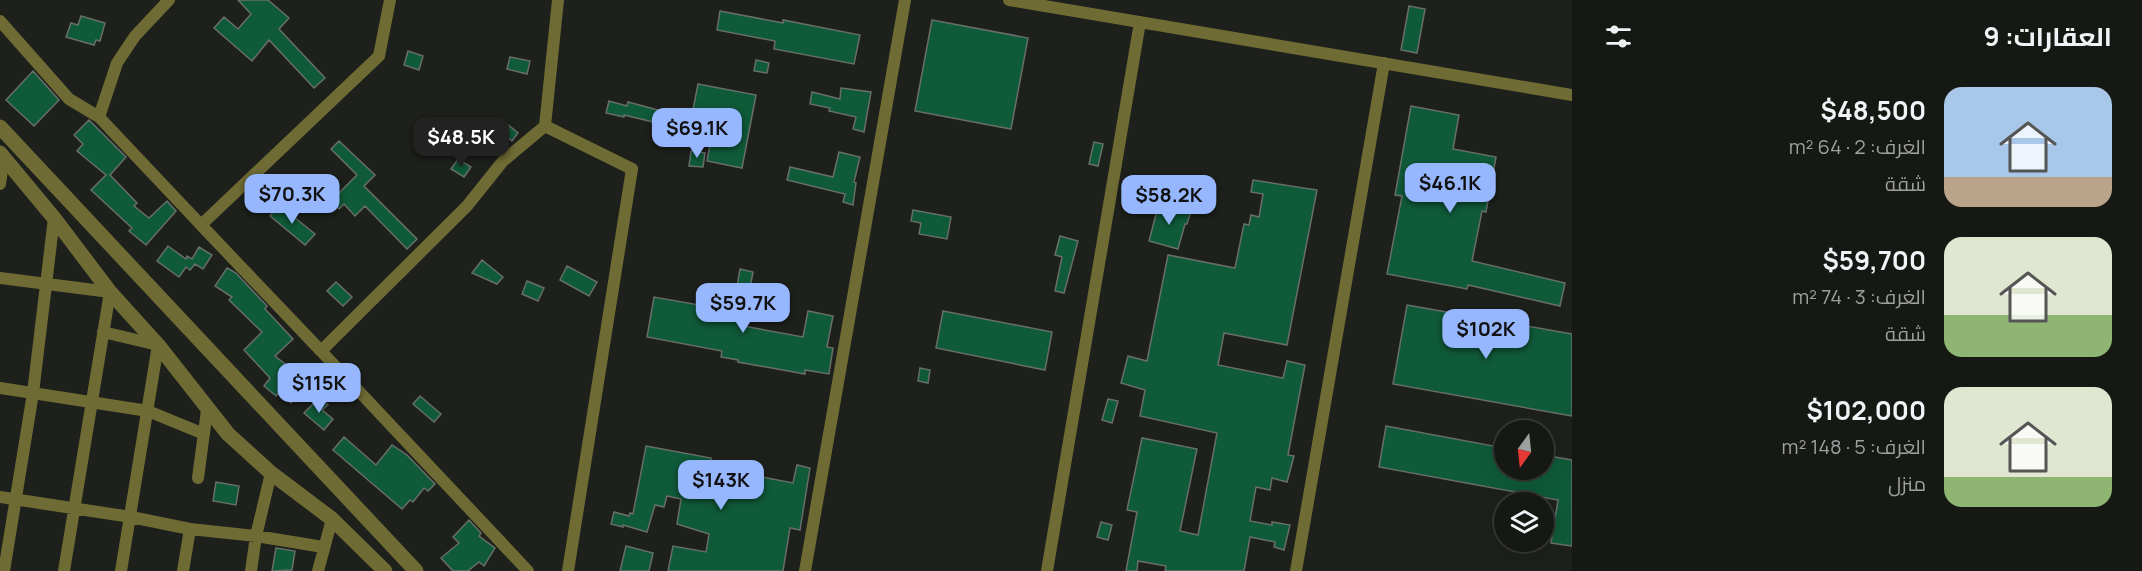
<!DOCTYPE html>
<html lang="ar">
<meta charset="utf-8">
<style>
:root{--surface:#161814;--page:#1f211d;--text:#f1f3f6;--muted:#9ea0a0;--line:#353734;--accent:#96b6fd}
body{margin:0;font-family:Manrope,Cairo,sans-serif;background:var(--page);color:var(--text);direction:rtl;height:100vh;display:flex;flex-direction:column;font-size:22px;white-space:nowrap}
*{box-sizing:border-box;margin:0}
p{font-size:20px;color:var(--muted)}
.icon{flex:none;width:33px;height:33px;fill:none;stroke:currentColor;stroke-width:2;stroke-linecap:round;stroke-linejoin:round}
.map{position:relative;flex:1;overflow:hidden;direction:ltr}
.sheet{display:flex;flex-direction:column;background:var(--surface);width:570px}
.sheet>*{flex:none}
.needle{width:39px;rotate:195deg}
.buttons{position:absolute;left:1494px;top:420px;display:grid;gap:12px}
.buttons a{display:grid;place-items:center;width:60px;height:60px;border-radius:50%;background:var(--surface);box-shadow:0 6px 24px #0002,0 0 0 2px var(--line);font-size:30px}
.price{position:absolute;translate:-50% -51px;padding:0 14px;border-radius:12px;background:var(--accent);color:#111;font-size:20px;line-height:39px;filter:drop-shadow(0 2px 3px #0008)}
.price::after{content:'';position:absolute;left:50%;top:36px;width:18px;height:14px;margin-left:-9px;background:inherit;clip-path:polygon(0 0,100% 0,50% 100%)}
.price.on{background:#222;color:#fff}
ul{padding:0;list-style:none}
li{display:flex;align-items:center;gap:18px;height:150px;padding:0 30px}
li span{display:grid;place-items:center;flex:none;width:168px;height:120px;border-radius:18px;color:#555}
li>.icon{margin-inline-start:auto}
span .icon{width:72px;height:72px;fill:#fffc;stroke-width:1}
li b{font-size:26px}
h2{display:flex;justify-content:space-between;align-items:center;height:72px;padding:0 30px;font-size:26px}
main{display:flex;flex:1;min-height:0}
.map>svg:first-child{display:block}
</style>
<main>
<section class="sheet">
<h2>العقارات: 9<svg class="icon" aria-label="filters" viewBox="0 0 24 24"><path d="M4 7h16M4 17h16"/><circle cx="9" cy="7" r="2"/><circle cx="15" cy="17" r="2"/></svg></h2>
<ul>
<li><span style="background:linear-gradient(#a9c7e8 75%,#b9a48a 0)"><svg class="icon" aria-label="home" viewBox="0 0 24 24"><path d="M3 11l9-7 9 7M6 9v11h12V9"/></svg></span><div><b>$48,500</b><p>الغرف: 2 · 64 m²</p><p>شقة</p></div></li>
<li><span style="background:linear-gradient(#dfe7d0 65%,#8fb573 0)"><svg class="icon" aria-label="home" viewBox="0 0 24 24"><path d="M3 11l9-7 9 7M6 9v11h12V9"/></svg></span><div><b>$59,700</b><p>الغرف: 3 · 74 m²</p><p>شقة</p></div></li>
<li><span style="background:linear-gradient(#dfe7d0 75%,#8fb573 0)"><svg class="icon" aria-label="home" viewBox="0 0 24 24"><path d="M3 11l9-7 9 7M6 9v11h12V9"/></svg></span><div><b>$102,000</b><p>الغرف: 5 · 148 m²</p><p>منزل</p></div></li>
</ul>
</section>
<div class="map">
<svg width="1572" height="571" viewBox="0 0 1572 571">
<rect width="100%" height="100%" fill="#1d201b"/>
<path fill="#0f5a39" stroke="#686e6a" stroke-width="1.5" d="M238,0H268L289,18L279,29L325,78L314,88L269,40L252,61L214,28L224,17L238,29L251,14Z
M1409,6L1425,9L1417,53L1401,50Z
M720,11L783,23V20L860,35L854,64L774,49L775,41L717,30Z
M81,16L105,23L100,41L96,40L94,45L66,37L71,23L78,25Z
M932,20L1028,38L1011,129L915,111Z
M408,51L423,56L419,70L404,65Z
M510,57L530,61L527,74L507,69Z
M756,60L769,63L767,73L754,71Z
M33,71L59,100L34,126L6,100Z
M698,84L756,95L742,168L707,161L713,129L690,125Z
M841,88L871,92L864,132L853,129L856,117L829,111L830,108L810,104L812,92L840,99Z
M609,101L627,106L628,102L673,114L670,126L624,115V117L606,113Z
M1411,106L1459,115L1453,149L1496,157L1486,212L1482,211L1472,261L1565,283L1560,306L1468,285L1467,289L1387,274L1402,196L1395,195Z
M89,120L126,157L110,175L137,203L134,206L149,218L167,201L176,211L146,245L129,231L132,228L91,190L106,175L77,151L83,144L74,135Z
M507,124L518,133L512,141L501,131Z
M427,125L444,140L436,150L418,135Z
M339,141L375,175L364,186L417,239L407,249L365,206L355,216L344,204L339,209L331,201L357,175L331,149Z
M1094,142L1103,144L1098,166L1089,164Z
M691,151L705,153L703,167L689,166Z
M839,152L860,157L854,182L856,183L853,205L843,202L845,194L787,180L790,167L833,177Z
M458,159L471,167L464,177L451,169Z
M1253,180L1317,190L1287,345L1224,333L1218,365L1283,378L1287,361L1305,365L1288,455L1294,456L1287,482L1272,478L1270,490L1256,487L1250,521L1272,525V522L1290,525L1284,550L1274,547L1275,542L1250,537L1244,571H1165L1166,566L1138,561L1137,571H1126L1137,512L1127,510L1142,438L1197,449L1180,531L1198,535L1217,433L1140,416L1145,390L1121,383L1128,356L1147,361L1168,255L1235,268L1244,224L1249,225L1251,215L1259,217L1263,194L1251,192Z
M1159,203L1191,211L1187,224H1185L1178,249L1149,241Z
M279,205L315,234L305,245L270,216Z
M913,210L951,217L947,239L919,234L921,223L911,221Z
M1060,236L1078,241L1064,293L1055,291L1062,257L1055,255Z
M168,246L186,259L187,256L192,259L199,247L212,255L203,269L195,264L190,270L186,267L179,277L157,261Z
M482,260L503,277L497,284L472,273Z
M567,266L597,282L589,296L560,280Z
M227,268L236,273L267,306L265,309L293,339L275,356L294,371L293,373L307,385L291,403L278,393L276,396L264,386L270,378L244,350L262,332L229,300L232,297L215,286Z
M740,269L753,272L743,326L803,337L808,311L833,316L827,347L833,348L829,374L805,370V374L738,362V360L721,357L722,351L647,337L654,297L733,311Z
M527,281L544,288L538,301L522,294Z
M336,282L352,297L343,306L327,291Z
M1407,305L1572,334V416L1393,384Z
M943,311L1052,332L1045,370L936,348Z
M920,368L930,370L928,383L918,381Z
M420,396L441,414L434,422L413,404Z
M320,397L328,405L322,410L333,419L324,430L304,413Z
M1108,399L1118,401L1112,423L1102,420Z
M1386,426L1504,448V470H1544V455L1572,460V546L1551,543L1558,500L1379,467Z
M344,437L376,465L392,445L407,455L435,484L428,491L424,488L413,502L410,500L402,509L333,450Z
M646,446L711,458L710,467L793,483L797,465L810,468L800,530L790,528L783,571H668L673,546L706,552L709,534L677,524L681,499L667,496L664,507L655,505L647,532L623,525V527L611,524L614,512L629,516L630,513L633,514Z
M216,482L239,486L236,505L213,501Z
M469,520L481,533L479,536L495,548L484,566L479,562L468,571H453L441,558L459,543L453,537Z
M1101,522L1112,525L1108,540L1097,537Z
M626,546L653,553L649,571H620Z
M276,548L295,551L292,570L272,571Z"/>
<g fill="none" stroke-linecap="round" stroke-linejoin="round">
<path stroke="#6f6b34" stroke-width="12" d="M169,0L135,36L117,63L99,117L201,225L379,56L390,0
M1009,0L1572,95
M0,21L69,99L99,117
M545,126L558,0
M0,184L4,157
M201,225L321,351
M0,278L110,292L64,571
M103,332L158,345L121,571
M0,388L148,411L204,434
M198,478L207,410
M0,497L131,517L190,529L256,536L323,547
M4,571L33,393L54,218
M183,571L190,529
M251,571L256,536L271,473
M318,571L332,519
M528,571L321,351L467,206L503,161L545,126L632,169L568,571
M805,571L905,0
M1047,571L1140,22
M1296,571L1384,63"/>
<path stroke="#6f6b34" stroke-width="15" d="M0,127L416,571
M0,153L54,218L110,292L158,345L228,434L271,473L332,519L385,571"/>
</g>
</svg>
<div class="buttons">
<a><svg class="needle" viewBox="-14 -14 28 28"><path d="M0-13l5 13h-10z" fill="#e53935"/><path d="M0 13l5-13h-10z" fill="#9ea0a0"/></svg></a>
<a><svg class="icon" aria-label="layers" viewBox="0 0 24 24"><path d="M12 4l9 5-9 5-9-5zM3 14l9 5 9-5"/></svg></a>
</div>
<b class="price" style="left:697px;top:159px">$69.1K</b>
<b class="price on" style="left:461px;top:168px">$48.5K</b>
<b class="price" style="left:1450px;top:214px">$46.1K</b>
<b class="price" style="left:292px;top:225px">$70.3K</b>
<b class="price" style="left:1169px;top:226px">$58.2K</b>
<b class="price" style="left:743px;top:334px">$59.7K</b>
<b class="price" style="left:1486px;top:360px">$102K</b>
<b class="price" style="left:319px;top:414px">$115K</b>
<b class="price" style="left:721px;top:511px">$143K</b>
</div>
</main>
